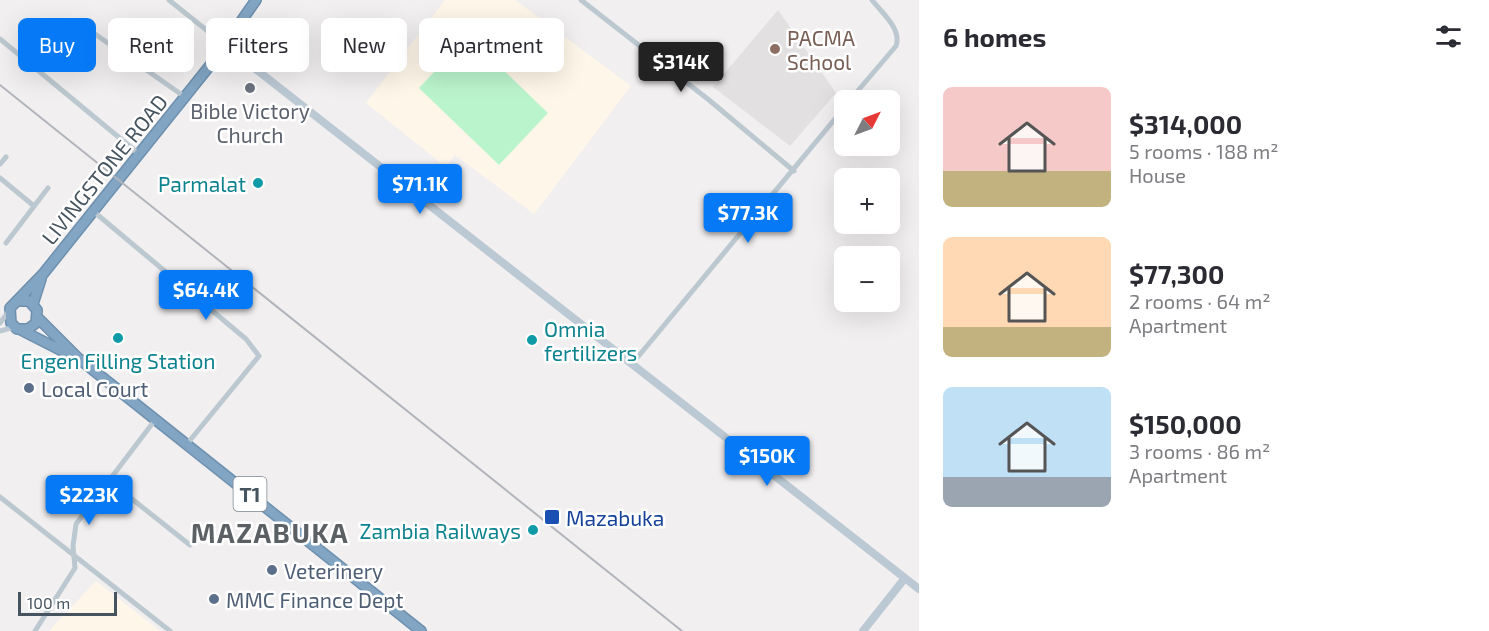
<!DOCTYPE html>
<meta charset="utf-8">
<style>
:root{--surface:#fff;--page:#f2f2f3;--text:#2b2b33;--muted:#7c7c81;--accent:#067af6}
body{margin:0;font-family:"Exo 2",sans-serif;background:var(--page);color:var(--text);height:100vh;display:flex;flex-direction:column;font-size:22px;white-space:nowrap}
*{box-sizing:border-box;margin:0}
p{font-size:20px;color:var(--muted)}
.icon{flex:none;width:33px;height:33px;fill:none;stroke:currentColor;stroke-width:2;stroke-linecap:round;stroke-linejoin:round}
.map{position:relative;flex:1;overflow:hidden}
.drawer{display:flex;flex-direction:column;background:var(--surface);width:570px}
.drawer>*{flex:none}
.hud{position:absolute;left:18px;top:18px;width:570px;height:54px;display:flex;gap:12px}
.needle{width:39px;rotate:48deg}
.tools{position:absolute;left:834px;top:90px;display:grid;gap:12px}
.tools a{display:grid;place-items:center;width:66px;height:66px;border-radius:9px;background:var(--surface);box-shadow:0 6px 24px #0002;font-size:30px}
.scale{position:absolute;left:18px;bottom:15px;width:99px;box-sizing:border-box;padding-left:6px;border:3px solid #45545f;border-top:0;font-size:16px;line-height:21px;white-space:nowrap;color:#45545f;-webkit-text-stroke:4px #fff;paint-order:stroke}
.price{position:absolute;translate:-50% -51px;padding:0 14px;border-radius:6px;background:var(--accent);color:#fff;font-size:20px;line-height:39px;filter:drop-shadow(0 2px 3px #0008)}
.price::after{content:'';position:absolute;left:50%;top:36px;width:18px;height:14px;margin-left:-9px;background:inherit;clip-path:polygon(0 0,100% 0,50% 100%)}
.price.current{background:#222;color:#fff}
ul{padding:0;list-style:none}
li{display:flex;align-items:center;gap:18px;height:150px;padding:0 24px}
li span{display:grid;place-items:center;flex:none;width:168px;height:120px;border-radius:9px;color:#555}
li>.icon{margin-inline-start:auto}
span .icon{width:72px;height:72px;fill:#fffc;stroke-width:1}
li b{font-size:26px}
h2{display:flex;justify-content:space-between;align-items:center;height:72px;padding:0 24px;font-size:26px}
.tag{padding:0 21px;border-radius:9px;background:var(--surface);box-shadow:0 6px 24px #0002;font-size:21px;line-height:54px}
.tag.current{background:var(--accent);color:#fff}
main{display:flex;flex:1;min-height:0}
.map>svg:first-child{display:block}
</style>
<main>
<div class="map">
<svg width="919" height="631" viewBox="0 0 919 631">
<rect width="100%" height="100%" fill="#f2eff0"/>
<path fill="#fef6e8" d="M445,0H515L631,86L534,214L455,155L446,167L366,103Z
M96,581L160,631H49Z"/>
<path fill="#e3e0e2" d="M778,10L836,93L790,146L713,87Z"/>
<path fill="#baf4cd" d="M468,36L548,113L499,165L419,88Z"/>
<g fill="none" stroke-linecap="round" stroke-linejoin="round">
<g stroke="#6d90af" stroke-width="12">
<path id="highway" d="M19,301H29L37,310L36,323L28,329H17L11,323L10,308L43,274L119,179L212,63L256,0
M33,304L41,279
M38,318L78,358L421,631
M21,330L70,355"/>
</g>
<path stroke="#bcc8d0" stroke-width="5" d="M169,0L225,45
M581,0L709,100L794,171
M85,27L185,97
M0,39L139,154
M850,100L896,46C902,29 882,13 872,0
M0,164L6,157
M0,178L34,206
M93,211L246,339L259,356L187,444
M6,243L48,188
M0,323L9,311
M0,331L14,327
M632,364L844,108
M108,480L190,545
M0,497L170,631
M35,631L75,568L73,546L76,524L155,420"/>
<path stroke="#bbc9d5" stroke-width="8" d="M225,45L919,589
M863,631L905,578"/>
<use href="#highway" stroke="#82a5c3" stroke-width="9"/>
<path stroke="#b1b5bb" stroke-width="2" d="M0,85L682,631"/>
</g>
<circle fill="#8d6e63" stroke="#fff" stroke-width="2" cx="775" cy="49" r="6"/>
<circle fill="#6b7280" stroke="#fff" stroke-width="2" cx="250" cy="88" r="6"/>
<g fill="#0f9aa8" stroke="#fff" stroke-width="2">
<circle cx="258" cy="183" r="6"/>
<circle cx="118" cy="338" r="6"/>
<circle cx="532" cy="340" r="6"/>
<circle cx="533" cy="530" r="6"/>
</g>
<g fill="#5c6f8a" stroke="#fff" stroke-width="2">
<circle cx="29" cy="388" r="6"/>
<circle cx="272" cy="570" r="6"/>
<circle cx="214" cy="599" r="6"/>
</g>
<rect fill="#1a4fb4" stroke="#fff" stroke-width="2" x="544" y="509" width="16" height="16" rx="3"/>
<g text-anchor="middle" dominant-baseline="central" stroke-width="5" stroke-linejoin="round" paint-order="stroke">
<rect fill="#fff" stroke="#7d878f" stroke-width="1.5" x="233.5" y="477" width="33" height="34" rx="4.5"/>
<g font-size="20" font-weight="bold" fill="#45545f">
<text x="250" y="494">T1</text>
</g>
<g font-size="21" fill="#785e54" stroke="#fff" text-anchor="start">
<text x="787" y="37">PACMA<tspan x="787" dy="24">School</tspan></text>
</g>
<g font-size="21" fill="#5b616d" stroke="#fff">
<text x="250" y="110">Bible Victory<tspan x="250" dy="24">Church</tspan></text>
</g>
<g font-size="21" fill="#45545f" stroke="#fff">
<text transform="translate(104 169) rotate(-51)">LIVINGSTONE ROAD</text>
</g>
<g font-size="21" fill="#0d838f" stroke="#fff" text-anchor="end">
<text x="246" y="183">Parmalat</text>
<text x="544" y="328" text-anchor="start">Omnia<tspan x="544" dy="24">fertilizers</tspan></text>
<text x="118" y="360" text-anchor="middle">Engen Filling Station</text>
<text x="521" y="530">Zambia Railways</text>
</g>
<g font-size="21" fill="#4e5e75" stroke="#fff" text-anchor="start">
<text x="41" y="388">Local Court</text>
<text x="284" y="570">Veterinery</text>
<text x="226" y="599">MMC Finance Dept</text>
</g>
<g font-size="21" fill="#164399" stroke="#fff" text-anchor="start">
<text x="566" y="517">Mazabuka</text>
</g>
<g font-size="27" font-weight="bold" letter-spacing="1.5" fill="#5b6065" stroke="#fff">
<text x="270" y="532">MAZABUKA</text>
</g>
</g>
</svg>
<div class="tools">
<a><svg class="needle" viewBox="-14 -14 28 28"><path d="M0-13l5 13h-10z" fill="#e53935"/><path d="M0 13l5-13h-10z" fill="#7c7c81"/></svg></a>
<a>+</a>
<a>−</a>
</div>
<div class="scale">100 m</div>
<b class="price current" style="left:681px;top:93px">$314K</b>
<b class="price" style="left:420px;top:215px">$71.1K</b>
<b class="price" style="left:748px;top:244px">$77.3K</b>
<b class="price" style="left:206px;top:321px">$64.4K</b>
<b class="price" style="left:767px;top:487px">$150K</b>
<b class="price" style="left:89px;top:526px">$223K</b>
<div class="hud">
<a class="tag current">Buy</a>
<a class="tag">Rent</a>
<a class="tag">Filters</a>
<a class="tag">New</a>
<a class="tag">Apartment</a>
</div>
</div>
<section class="drawer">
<h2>6 homes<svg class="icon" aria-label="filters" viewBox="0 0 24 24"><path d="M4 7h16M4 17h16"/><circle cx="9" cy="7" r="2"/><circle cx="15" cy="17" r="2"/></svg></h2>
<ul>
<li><span style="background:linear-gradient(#f6c9c9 70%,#c2b280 0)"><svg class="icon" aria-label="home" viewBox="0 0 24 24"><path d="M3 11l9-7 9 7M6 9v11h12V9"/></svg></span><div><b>$314,000</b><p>5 rooms · 188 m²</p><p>House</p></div></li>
<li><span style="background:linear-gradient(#ffd9b3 75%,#c2b280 0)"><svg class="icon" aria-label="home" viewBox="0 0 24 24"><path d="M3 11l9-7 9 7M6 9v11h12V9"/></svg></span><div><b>$77,300</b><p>2 rooms · 64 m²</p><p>Apartment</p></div></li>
<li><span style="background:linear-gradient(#bfe0f5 75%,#9aa5b1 0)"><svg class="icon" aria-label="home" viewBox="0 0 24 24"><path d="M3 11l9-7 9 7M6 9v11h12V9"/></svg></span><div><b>$150,000</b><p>3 rooms · 86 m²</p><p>Apartment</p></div></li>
</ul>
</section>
</main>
